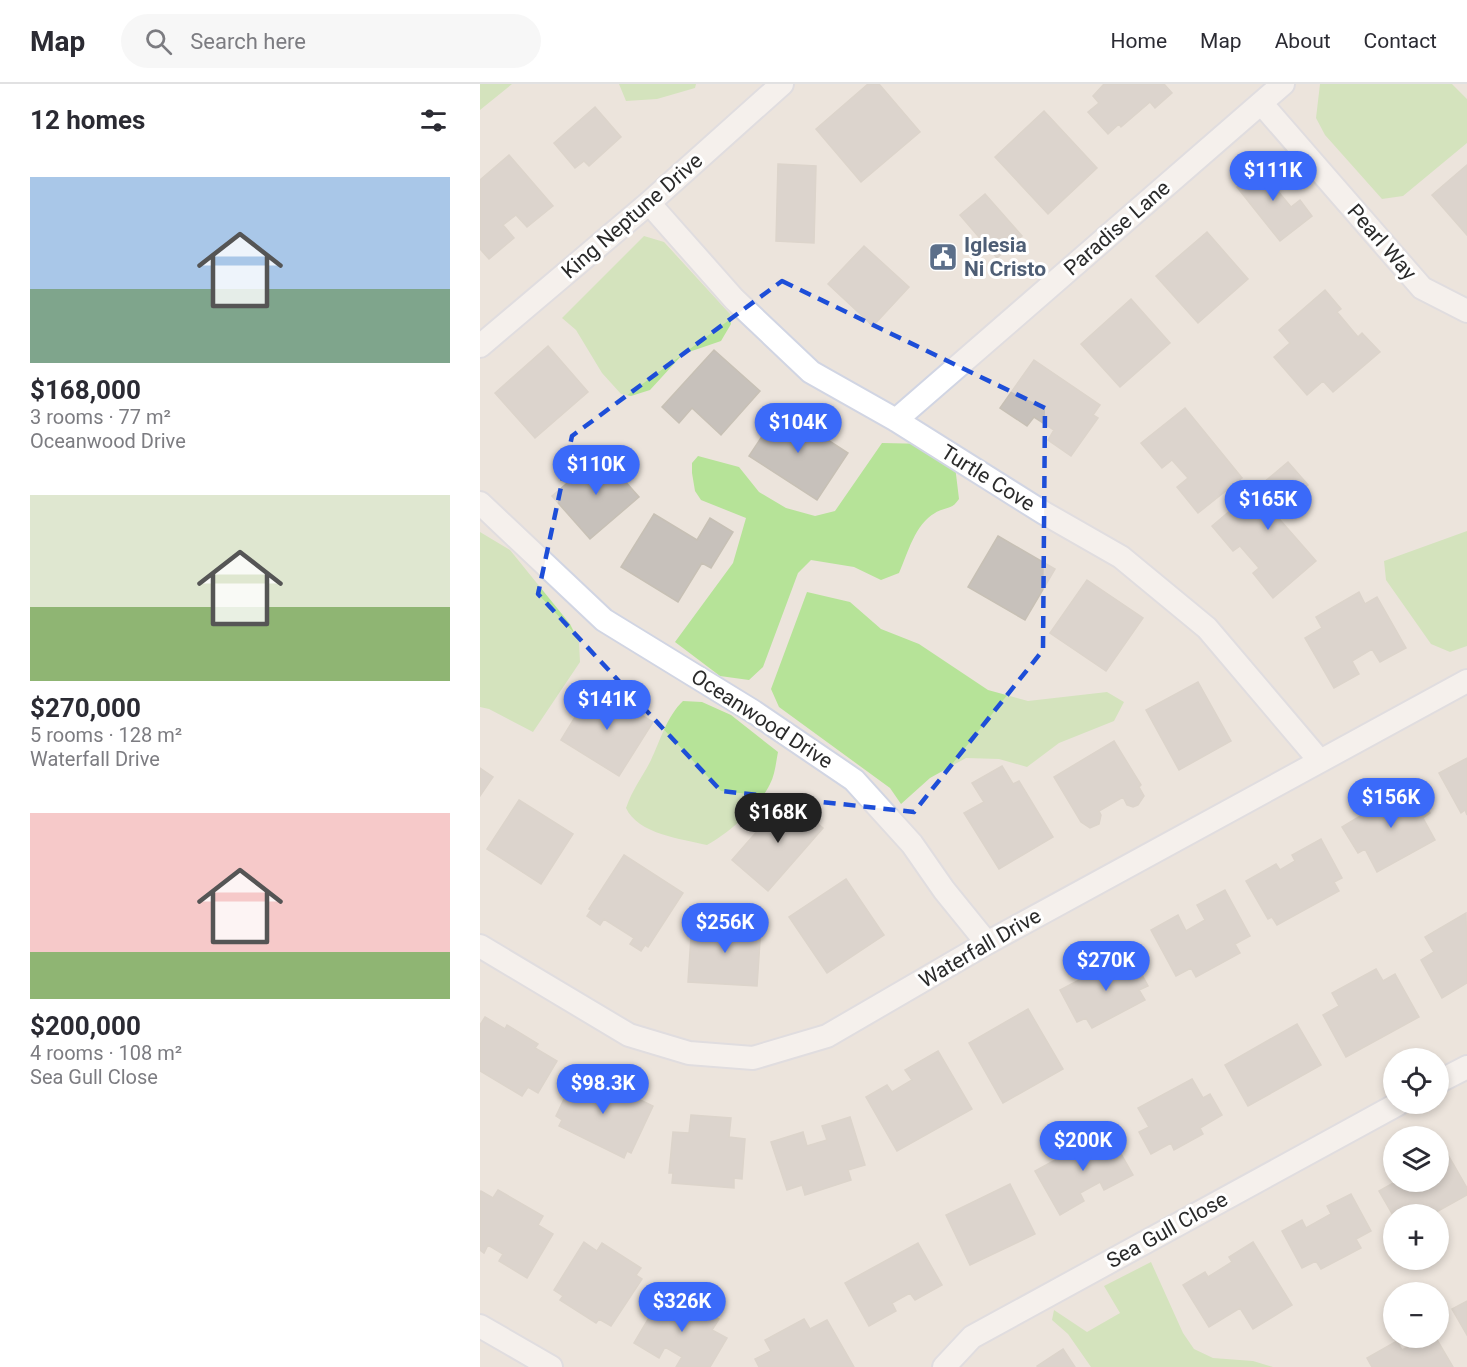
<!DOCTYPE html>
<meta charset="utf-8">
<style>
:root{--surface:#fff;--page:#f7f7f7;--text:#2b2b33;--muted:#7c7c81;--line:#e1e1e2;--accent:#3b6af9}
body{margin:0;font-family:Roboto,sans-serif;background:var(--page);color:var(--text);height:100vh;display:flex;flex-direction:column;font-size:22px;white-space:nowrap}
*{box-sizing:border-box;margin:0}
p{font-size:20px;color:var(--muted)}
.icon{flex:none;width:33px;height:33px;fill:none;stroke:currentColor;stroke-width:2;stroke-linecap:round;stroke-linejoin:round}
.map{position:relative;flex:1;overflow:hidden}
.drawer{display:flex;flex-direction:column;background:var(--surface);width:480px}
.drawer>*{flex:none}
.controls{position:absolute;left:903px;top:964px;display:grid;gap:12px}
.controls a{display:grid;place-items:center;width:66px;height:66px;border-radius:50%;background:var(--surface);box-shadow:0 3px 9px #0003;font-size:30px}
.price{position:absolute;translate:-50% -51px;padding:0 14px;border-radius:21px;background:var(--accent);color:#fff;font-size:20px;line-height:39px;filter:drop-shadow(0 2px 3px #0008)}
.price::after{content:'';position:absolute;left:50%;top:36px;width:18px;height:14px;margin-left:-9px;background:inherit;clip-path:polygon(0 0,100% 0,50% 100%)}
.price.selected{background:#222;color:#fff}
ul{padding:0;list-style:none}
li{display:grid;align-content:center;gap:12px;height:318px;padding:0 30px}
li span{display:grid;place-items:center;height:186px;border-radius:0px;color:#555}
li>.icon{margin-inline-start:auto}
span .icon{width:108px;height:108px;fill:#fffc;stroke-width:1}
li b{font-size:26px}
h2{display:flex;justify-content:space-between;align-items:center;height:72px;padding:0 30px;font-size:26px}
header{display:flex;align-items:center;gap:36px;box-sizing:border-box;height:84px;padding:0 30px;background:var(--surface);border-bottom:2px solid var(--line)}
header strong{font-size:28px}
nav{display:flex;gap:33px;margin-inline-start:auto;font-size:21px}
.search{width:420px;height:54px;background:var(--page);display:flex;align-items:center;gap:15px;box-sizing:border-box;padding:0 21px;border-radius:33px;color:var(--muted);font-size:22px}
main{display:flex;flex:1;min-height:0}
.map>svg:first-child{display:block}
</style>
<header>
<strong>Map</strong>
<div class="search"><svg class="icon" aria-label="search" viewBox="0 0 24 24"><circle cx="10" cy="10" r="6"/><path d="M15 15l6 6"/></svg>Search here</div>
<nav><a>Home</a><a>Map</a><a>About</a><a>Contact</a></nav>
</header>
<main>
<section class="drawer">
<h2>12 homes<svg class="icon" aria-label="filters" viewBox="0 0 24 24"><path d="M4 7h16M4 17h16"/><circle cx="9" cy="7" r="2"/><circle cx="15" cy="17" r="2"/></svg></h2>
<ul>
<li><span style="background:linear-gradient(#a9c7e8 60%,#7fa58c 0)"><svg class="icon" aria-label="home" viewBox="0 0 24 24"><path d="M3 11l9-7 9 7M6 9v11h12V9"/></svg></span><div><b>$168,000</b><p>3 rooms · 77 m²</p><p>Oceanwood Drive</p></div></li>
<li><span style="background:linear-gradient(#dfe7d0 60%,#8fb573 0)"><svg class="icon" aria-label="home" viewBox="0 0 24 24"><path d="M3 11l9-7 9 7M6 9v11h12V9"/></svg></span><div><b>$270,000</b><p>5 rooms · 128 m²</p><p>Waterfall Drive</p></div></li>
<li><span style="background:linear-gradient(#f6c9c9 75%,#8fb573 0)"><svg class="icon" aria-label="home" viewBox="0 0 24 24"><path d="M3 11l9-7 9 7M6 9v11h12V9"/></svg></span><div><b>$200,000</b><p>4 rooms · 108 m²</p><p>Sea Gull Close</p></div></li>
</ul>
</section>
<div class="map">
<svg width="987" height="1283" viewBox="0 0 987 1283">
<rect width="100%" height="100%" fill="#ece4dc"/>
<path fill="#b6e398" d="M0,0H32L0,26Z
M139,0H216L215,4L177,15L146,17Z
M840,0H972L987,15V59L923,112L902,115L845,51L836,34Z
M164,152L184,158L250,230L251,240L241,257L203,270L170,306L151,312L141,310L122,289L96,246L82,234Z
M402,359L449,360L475,382L479,415C471,427 466,422 455,429C435,440 428,469 419,489L401,496L374,483L331,476L318,489L283,583L269,596L240,592L195,558L253,479L266,434L221,416L215,407L212,389V379L218,372L259,383L279,408L306,424L335,432L355,427Z
M987,447V562L970,568L951,560L906,496L904,477Z
M0,448L30,466L90,540L99,558L100,578L53,648L9,625L0,623Z
M327,508L370,518L401,545L439,560L508,606L548,617L627,608L644,618L634,637L579,659L547,683L519,675L486,674L450,694L421,720L410,704L299,623L291,605Z
M203,617L222,618L251,631L298,668C296,678 295,691 290,700C279,723 249,749 227,761C201,755 158,750 146,724C153,704 162,694 171,676C180,657 187,632 203,617Z
M671,1178L703,1249L714,1265L733,1274L773,1277L793,1283H611L588,1250L572,1236L574,1226L607,1248L640,1229L624,1202Z"/>
<path fill="#c7c1bb" stroke="#c7c0b5" stroke-width="1.5" d="M388,0H399L440,48L381,98L336,45Z
M624,0H684L692,9L675,24L670,18L641,43L639,40L628,50L608,28L619,19L613,12Z
M115,23L141,53L109,82L104,77L95,84L74,59Z
M564,27L617,84L568,130L515,73Z
M29,71L73,122L47,143L36,131L23,141L34,154L9,175L0,165V96Z
M789,77L801,93L792,100L811,123L820,116L832,132L800,157L757,103Z
M298,80L336,82L334,159L296,157Z
M987,81V151L952,111Z
M505,110L542,152L517,174L480,131Z
M727,148L768,195L718,239L676,192Z
M384,162L429,203L393,242L348,200Z
M845,206L861,225L857,228L878,253L882,249L900,268L853,308L843,297L827,311L794,273L810,259L799,246Z
M651,215L690,259L640,303L601,260Z
M68,262L108,308L55,354L15,309Z
M234,266L280,307L241,351L212,324L199,339L182,323Z
M554,276L620,321L613,331L618,334L591,372L568,356L574,346L554,333L547,342L520,324Z
M705,324L762,394L718,429L697,403L708,394L692,376L682,384L661,359Z
M300,325L368,369L337,416L269,372Z
M121,370L159,413L110,455L72,412Z
M808,378L828,401L794,429L836,477L793,514L773,489L779,484L760,462L753,467L732,442Z
M174,430L217,456L230,434L253,448L231,484L222,479L198,518L141,483Z
M518,452L575,485L545,536L488,503Z
M607,496L663,534L626,587L570,549Z
M879,508L885,520L897,513L926,564L900,578L892,565L872,577L879,590L854,604L825,554L842,544L836,533Z
M718,598L751,657L699,686L666,626Z
M114,602L173,638L139,692L81,656Z
M634,657L661,701L659,703L664,712L658,721L653,723L647,721L643,713L619,727L621,731L619,740L610,744L601,738L574,693Z
M987,674V731L985,726L981,729L959,689Z
M522,682L533,700L539,697L573,753L519,785L484,729L504,718L492,699Z
M0,684L13,693L0,712Z
M935,703L950,729L943,734L955,756L897,788L885,765L878,769L862,743L882,731L881,728L915,710L917,712Z
M307,713L343,744L288,807L252,776Z
M39,716L93,750L61,800L7,765Z
M841,755L862,794L854,798L859,807L797,841L792,833L788,835L766,797L796,780L800,786L815,777L812,771Z
M144,771L203,809L168,863L165,861L161,867L150,860L154,854L124,835L120,841L107,832L111,826L109,825Z
M366,795L404,851L347,889L309,833Z
M745,806L770,852L755,860L760,869L716,893L711,884L696,892L671,846L698,831L706,847L725,836L717,821Z
M986,829L987,899L962,914L941,876L954,868L945,853Z
M212,838L281,842L277,902L208,898Z
M650,869L668,902L659,906L665,916L612,944L606,934L597,938L580,906Z
M896,885L903,897L915,890L939,933L866,973L843,931L859,922L852,909Z
M548,925L583,985L523,1019L489,959Z
M5,933L25,945L27,941L58,960L55,964L77,977L58,1009L48,1003L42,1012L0,987V941Z
M817,940L841,981L768,1022L745,981Z
M458,967L492,1025L417,1067L386,1013L407,1001L412,1008L432,996L425,986Z
M98,986L130,1001L127,1008L141,1015L144,1008L173,1022L151,1069L147,1067L144,1074L79,1042L82,1036L76,1032Z
M712,995L723,1014L730,1010L742,1031L720,1044L723,1050L694,1066L691,1059L671,1070L659,1048L669,1043L658,1024Z
M211,1031L251,1034L249,1053L265,1055L262,1095L254,1094V1104L192,1099L193,1089H189L193,1048L209,1049Z
M370,1033L385,1081L368,1086L371,1096L325,1111L322,1101L307,1106L291,1058L323,1048L327,1062L347,1056L342,1042Z
M628,1047L653,1091L624,1106L620,1098L600,1109L604,1117L580,1131L555,1087Z
M967,1069L987,1104V1111L951,1131H914V1133L899,1107L915,1098H958V1074Z
M530,1100L555,1150L490,1181L466,1131Z
M18,1106L63,1132L58,1141L73,1150L47,1194L19,1177L23,1170L8,1161L4,1169L0,1166V1109L1,1107L13,1114Z
M871,1110L891,1147L876,1155L881,1164L841,1185L836,1177L822,1184L802,1147L822,1136L826,1144L851,1130L847,1122Z
M104,1158L117,1167L122,1159L161,1184L156,1191L162,1195L131,1242L119,1235L116,1239L80,1216L83,1212L74,1206Z
M773,1158L812,1221L773,1245L760,1224L729,1243L703,1201L725,1188L728,1193L752,1178L749,1173Z
M438,1159L462,1201L435,1216L430,1209L412,1219L416,1227L389,1242L365,1199Z
M198,1211L239,1235L232,1246L247,1254L230,1283H196L202,1273L185,1263L179,1274L154,1259L180,1215L191,1222Z
M987,1217V1251L972,1225Z
M324,1235L330,1245L347,1236L374,1283H279L275,1275L291,1267L285,1256Z
M945,1254H956L973,1283H892L887,1274L917,1257L922,1266Z
M583,1265L595,1283H558L557,1282Z"/>
<g fill="none" stroke-linecap="round" stroke-linejoin="round">
<g stroke="#d1d5e3" stroke-width="26">
<path id="minor" d="M781,19L942,204L987,227
M169,119L254,215L331,288L416,336L564,429L641,473L727,544L840,677
M0,262L169,119L302,0
M416,336L803,0
M0,419L124,536L274,628L374,696L432,760L464,806L507,859
M0,862L149,951L209,969L273,974L347,952L507,859L987,597
M958,998L987,983
M0,1242L71,1283
M464,1283L492,1253L918,1020"/>
</g>
<use href="#minor" stroke="#fff" stroke-width="22"/>
</g>
<path d="M0 0H987V1283H0ZM302,197L565,324L563,566L434,728L241,707L58,510L92,352Z" fill="#ece4dc" fill-opacity=".55" fill-rule="evenodd"/>
<path fill="none" stroke="#1d4ed8" stroke-width="4.5" stroke-dasharray="12 8" stroke-linejoin="round" d="M302,197L565,324L563,566L434,728L241,707L58,510L92,352Z"/>
<defs>
<g id="civic-square" transform="scale(1.5)"><rect x="-9" y="-9" width="18" height="18" rx="4" fill="#5c6f8a" stroke="#fff"/><path d="M-.6-6.5H3V-4.5H.6V-3L4-1V1h2V6H-6V1h2V-1L-.6-3ZM-1.2 2.5V6h2.4V2.5Z" fill="#fff"/></g>
</defs>
<g fill-rule="evenodd">
<use href="#civic-square" x="463" y="173"/>
</g>
<g text-anchor="middle" dominant-baseline="central" stroke-width="6" stroke-linejoin="round" paint-order="stroke">
<g font-size="21" fill="#2a2a2a" stroke="#fff">
<text transform="translate(152 132) rotate(-41)">King Neptune Drive</text>
<text transform="translate(637 144) rotate(-41)">Paradise Lane</text>
<text transform="translate(902 158) rotate(49)">Pearl Way</text>
<text transform="translate(508 394) rotate(32)">Turtle Cove</text>
<text transform="translate(282 635) rotate(33)">Oceanwood Drive</text>
<text transform="translate(500 864) rotate(-30)">Waterfall Drive</text>
<text transform="translate(687 1146) rotate(-29)">Sea Gull Close</text>
</g>
<g font-size="21" font-weight="bold" fill="#4e5e75" stroke="#fff" text-anchor="start">
<text x="484" y="161">Iglesia<tspan x="484" dy="24">Ni Cristo</tspan></text>
</g>
</g>
</svg>
<div class="controls">
<a><svg class="icon" aria-label="locate" viewBox="0 0 24 24"><circle cx="12" cy="12" r="6"/><path d="M12 2v4M12 18v4M2 12h4M18 12h4"/></svg></a>
<a><svg class="icon" aria-label="layers" viewBox="0 0 24 24"><path d="M12 4l9 5-9 5-9-5zM3 14l9 5 9-5"/></svg></a>
<a>+</a>
<a>−</a>
</div>
<b class="price" style="left:793px;top:118px">$111K</b>
<b class="price" style="left:318px;top:370px">$104K</b>
<b class="price" style="left:116px;top:412px">$110K</b>
<b class="price" style="left:788px;top:447px">$165K</b>
<b class="price" style="left:127px;top:647px">$141K</b>
<b class="price" style="left:911px;top:745px">$156K</b>
<b class="price selected" style="left:298px;top:760px">$168K</b>
<b class="price" style="left:245px;top:870px">$256K</b>
<b class="price" style="left:626px;top:908px">$270K</b>
<b class="price" style="left:123px;top:1031px">$98.3K</b>
<b class="price" style="left:603px;top:1088px">$200K</b>
<b class="price" style="left:202px;top:1249px">$326K</b>
</div>
</main>
